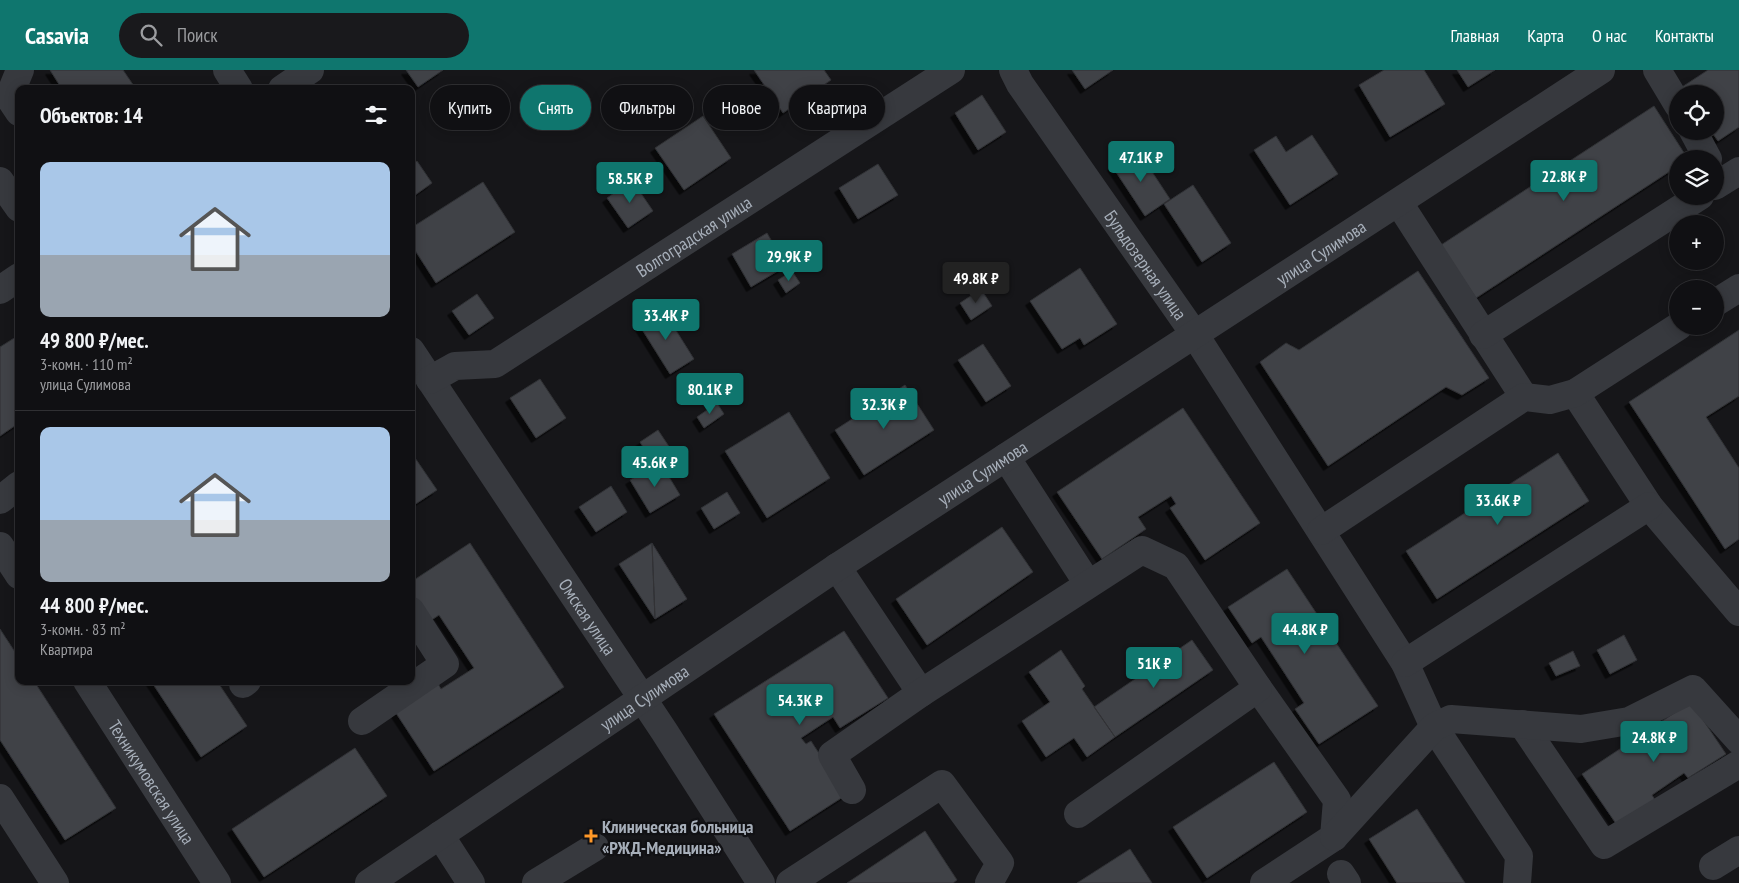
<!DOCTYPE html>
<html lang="ru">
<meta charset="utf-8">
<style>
:root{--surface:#101013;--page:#19191c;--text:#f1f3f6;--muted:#9c9da0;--line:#303033;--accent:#0f766e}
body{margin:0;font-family:"PT Sans Narrow",sans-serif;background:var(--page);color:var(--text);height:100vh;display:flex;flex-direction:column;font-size:19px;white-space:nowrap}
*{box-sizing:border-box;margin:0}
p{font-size:16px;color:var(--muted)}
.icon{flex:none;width:28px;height:28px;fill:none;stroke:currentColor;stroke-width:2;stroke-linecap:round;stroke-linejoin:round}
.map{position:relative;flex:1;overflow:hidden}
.details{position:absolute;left:15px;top:15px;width:400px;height:600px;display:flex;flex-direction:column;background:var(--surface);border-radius:10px;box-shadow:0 2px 12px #0003,0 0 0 1px var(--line)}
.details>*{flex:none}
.top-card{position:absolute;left:430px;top:15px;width:475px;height:45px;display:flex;gap:10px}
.controls{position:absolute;left:1669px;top:15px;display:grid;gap:10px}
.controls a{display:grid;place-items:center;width:55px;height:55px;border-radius:50%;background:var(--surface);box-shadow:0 2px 12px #0003,0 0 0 1px var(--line);font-size:25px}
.price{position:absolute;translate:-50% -42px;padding:0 11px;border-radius:5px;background:var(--accent);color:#fff;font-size:16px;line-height:32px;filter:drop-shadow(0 1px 2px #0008)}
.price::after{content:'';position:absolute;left:50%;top:30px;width:15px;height:11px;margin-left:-8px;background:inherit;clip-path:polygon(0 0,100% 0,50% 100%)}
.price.selected{background:#222;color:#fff}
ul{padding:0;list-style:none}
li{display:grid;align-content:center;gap:10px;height:265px;padding:0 25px}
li+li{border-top:1px solid var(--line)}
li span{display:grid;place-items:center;height:155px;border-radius:10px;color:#555}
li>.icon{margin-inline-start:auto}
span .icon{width:90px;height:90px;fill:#fffc;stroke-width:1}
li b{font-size:21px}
h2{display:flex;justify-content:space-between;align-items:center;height:60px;padding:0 25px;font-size:21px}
.chip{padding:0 18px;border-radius:22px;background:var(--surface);box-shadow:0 2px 12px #0003,0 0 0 1px var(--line);font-size:18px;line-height:45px}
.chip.selected{background:var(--accent);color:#fff}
header{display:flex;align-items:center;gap:30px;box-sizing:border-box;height:70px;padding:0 25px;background:var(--accent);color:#fff}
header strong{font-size:24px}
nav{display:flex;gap:28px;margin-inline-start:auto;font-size:18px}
.search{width:350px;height:45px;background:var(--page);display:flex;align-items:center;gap:12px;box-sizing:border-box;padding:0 18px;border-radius:28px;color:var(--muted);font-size:19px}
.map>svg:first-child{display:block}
</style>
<header>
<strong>Casavia</strong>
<div class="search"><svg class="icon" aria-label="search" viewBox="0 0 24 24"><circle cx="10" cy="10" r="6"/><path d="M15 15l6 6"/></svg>Поиск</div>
<nav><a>Главная</a><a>Карта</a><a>О нас</a><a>Контакты</a></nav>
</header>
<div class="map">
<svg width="1739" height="813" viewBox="0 0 1739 813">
<defs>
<filter id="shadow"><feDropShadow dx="-4.5" dy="4.5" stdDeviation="0" flood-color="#0009"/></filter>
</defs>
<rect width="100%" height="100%" fill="#161619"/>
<path fill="#404246" stroke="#303135" filter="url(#shadow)" d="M50,0H123L136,19H62Z
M406,0H443L418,17Z
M754,0H824L831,10L783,43Z
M1072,0H1113L1085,19Z
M1384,0H1424L1445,34L1390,67L1359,15Z
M1457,0H1495L1468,17Z
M1708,0H1739V57L1718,71L1711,61H1715V24H1686L1682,17Z
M982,25L1006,62L978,80L955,43Z
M1654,36L1688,89H1678V96L1476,228L1441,175Z
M703,46L731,88L684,120L655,78Z
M1312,65L1338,104L1290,135L1254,80L1276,66L1286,82Z
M1137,79L1170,129L1145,146L1112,96Z
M417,91L432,113L411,128V95Z
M878,94L898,125L858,149L839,118Z
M632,110L653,141L628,158L607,128Z
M483,112L515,162L436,213L411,174V158Z
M1193,115L1231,173L1202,192L1164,134Z
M767,163L786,196L751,217L732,184Z
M1080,198L1117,254L1084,275L1080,268L1062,279L1030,231Z
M792,201L800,213L786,223L778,210Z
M1418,201L1489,308L1462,325L1446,317L1328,396L1260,292L1286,273L1299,280Z
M981,219L992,236L971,250L960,233Z
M477,224L494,248L469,265L452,241Z
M662,238L694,289L670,304L638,253Z
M1739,260V326L1706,347L1739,398V469L1725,479L1629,332Z
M19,265V353L0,366V277Z
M983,274L1011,316L986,332L958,290Z
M540,309L566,348L536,368L510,328Z
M905,315L934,360L864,405L835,360Z
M717,333L724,344L704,358L697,347Z
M1183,338L1260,453L1205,490L1170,438L1176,434L1171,426L1138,447L1146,459L1102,489L1057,422Z
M789,342L830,408L767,448L725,381Z
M658,360L672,381L653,393L640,372Z
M411,382L437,420L411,437Z
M1558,383L1589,431L1437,529L1406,481Z
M660,392L680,425L650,443L630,410Z
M611,416L627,442L596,462L579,437Z
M727,422L740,443L714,459L701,438Z
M1002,457L1033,502L927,575L896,529Z
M470,473L564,617L434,701L394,640L437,612L441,619L474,598L439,545L430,551L411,522V512Z
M652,473L687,529L655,549Z
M652,473L655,549L619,494Z
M1287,499L1378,636L1319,674L1295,639L1304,633L1261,567L1252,573L1228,537Z
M0,559L19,588V611H34L116,738L65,770L0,670Z
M844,561L888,628L840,658L833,647L801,668L806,674L811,671L846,725L790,761L714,644Z
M1624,565L1637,590L1610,604L1597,580Z
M1192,570L1213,600L1115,667L1094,637Z
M1061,580L1085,616L1082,619L1115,667L1087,687L1074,668L1046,687L1022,651L1050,632L1029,602Z
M1573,581L1580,596L1556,606L1549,593Z
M151,611H217L247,656L201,687Z
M1691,632L1726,684L1688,708L1684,703L1652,725L1655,730L1617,755L1582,704Z
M355,678L387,726L264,807L232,759Z
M1274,692L1307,742L1207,808L1173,757Z
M1417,739L1465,813H1397L1369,769Z
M925,761L957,810L953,813H847Z
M1130,779L1152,813H1077Z"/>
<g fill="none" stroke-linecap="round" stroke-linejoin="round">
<g stroke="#37393e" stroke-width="28">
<path d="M227,0L239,19"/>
<path id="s1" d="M1013,0L1020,14L1195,265L1405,593L1434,657L1519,786L1517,813"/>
<path d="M1657,0L1678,35"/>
<path d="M282,19L310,0"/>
<path d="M19,42L9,27L20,0"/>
<path d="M1693,61L1708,89"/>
<path d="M0,111L19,138"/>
<path d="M1715,116L1739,101"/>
<path d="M1399,133L1524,327"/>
<path d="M0,220L19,207"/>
<path d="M1715,233L1739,218"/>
<path d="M1483,265L1700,126"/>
<path id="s2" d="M411,281L664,661L761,813"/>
<path id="s3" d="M430,310L455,296L495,294L951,0"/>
<path d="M1575,323L1649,436L1739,542"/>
<path d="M1006,387L1088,514"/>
<path d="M0,430L19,415"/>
<path d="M1321,461L1524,327L1550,330L1575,323L1679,256"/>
<path d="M0,476L19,505"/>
<path d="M837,497L921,623"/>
<path d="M1405,593L1649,436"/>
<path id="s4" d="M87,611L217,813"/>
<path d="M243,614L247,611"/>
<path d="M1258,618L1337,730L1334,767L1264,813"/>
<path d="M362,651L445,594L411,541"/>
<path d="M1522,654L1604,775L1739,694"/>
<path d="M852,720L832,685L921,623L1142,480L1176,496L1258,618L1078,744"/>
<path d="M0,728L55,813"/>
<path d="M440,765L471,813"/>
<path d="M1334,767L1434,657L1451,649L1581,659L1629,651L1693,619L1739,670"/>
<path d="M1713,796L1739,780"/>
<path d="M1341,804L1347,813"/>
<path id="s5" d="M369,813L837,497L1601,0"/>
<path d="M536,813L595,777"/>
<path d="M790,813L942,714L1000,793L989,813"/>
</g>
</g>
<path fill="#ff9828" stroke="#111114" stroke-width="2" d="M588.5 758.5h5v5h5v5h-5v5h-5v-5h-5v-5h5z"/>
<g text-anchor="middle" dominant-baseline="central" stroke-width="4.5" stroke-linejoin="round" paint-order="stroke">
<g font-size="18" fill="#a7afba" stroke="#111114">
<text stroke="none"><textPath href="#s3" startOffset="305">Волгоградская улица</textPath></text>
<text stroke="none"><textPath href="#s5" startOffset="1142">улица Сулимова</textPath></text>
<text stroke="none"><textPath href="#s1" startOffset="236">Бульдозерная улица</textPath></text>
<text stroke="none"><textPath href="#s5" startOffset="738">улица Сулимова</textPath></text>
<text stroke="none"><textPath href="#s2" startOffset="319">Омская улица</textPath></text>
<text stroke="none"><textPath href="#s5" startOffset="332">улица Сулимова</textPath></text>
<text stroke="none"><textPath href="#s4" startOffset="120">Техникумовская улица</textPath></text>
</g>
<g font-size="18" font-weight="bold" fill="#a7afba" stroke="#111114" text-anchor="start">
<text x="602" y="756">Клиническая больница<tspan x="602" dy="21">«РЖД-Медицина»</tspan></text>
</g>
</g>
</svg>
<div class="controls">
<a><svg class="icon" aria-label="locate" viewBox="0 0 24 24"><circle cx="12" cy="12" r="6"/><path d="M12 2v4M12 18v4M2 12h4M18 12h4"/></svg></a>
<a><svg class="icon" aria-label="layers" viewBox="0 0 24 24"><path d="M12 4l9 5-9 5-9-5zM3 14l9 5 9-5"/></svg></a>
<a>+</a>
<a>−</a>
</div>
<b class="price" style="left:1141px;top:113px">47.1K ₽</b>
<b class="price" style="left:1564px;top:132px">22.8K ₽</b>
<b class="price" style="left:630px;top:134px">58.5K ₽</b>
<b class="price" style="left:789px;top:212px">29.9K ₽</b>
<b class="price selected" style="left:976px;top:234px">49.8K ₽</b>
<b class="price" style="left:666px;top:271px">33.4K ₽</b>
<b class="price" style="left:710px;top:345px">80.1K ₽</b>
<b class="price" style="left:884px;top:360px">32.3K ₽</b>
<b class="price" style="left:655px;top:418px">45.6K ₽</b>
<b class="price" style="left:1498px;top:456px">33.6K ₽</b>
<b class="price" style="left:1305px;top:585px">44.8K ₽</b>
<b class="price" style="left:1154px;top:619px">51K ₽</b>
<b class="price" style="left:800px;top:656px">54.3K ₽</b>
<b class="price" style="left:1654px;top:693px">24.8K ₽</b>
<div class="top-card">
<a class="chip">Купить</a>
<a class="chip selected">Снять</a>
<a class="chip">Фильтры</a>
<a class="chip">Новое</a>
<a class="chip">Квартира</a>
</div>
<section class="details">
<h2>Объектов: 14<svg class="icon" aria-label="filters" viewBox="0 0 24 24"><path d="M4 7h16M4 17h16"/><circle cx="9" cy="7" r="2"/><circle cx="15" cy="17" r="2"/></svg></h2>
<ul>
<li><span style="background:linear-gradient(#a9c7e8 60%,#9aa5b1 0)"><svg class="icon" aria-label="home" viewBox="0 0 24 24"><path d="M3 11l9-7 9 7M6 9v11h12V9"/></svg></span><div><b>49 800 ₽/мес.</b><p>3-комн. · 110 m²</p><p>улица Сулимова</p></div></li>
<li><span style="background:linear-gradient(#a9c7e8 60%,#9aa5b1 0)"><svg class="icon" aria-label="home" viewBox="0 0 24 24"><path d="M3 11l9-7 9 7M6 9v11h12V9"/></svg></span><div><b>44 800 ₽/мес.</b><p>3-комн. · 83 m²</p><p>Квартира</p></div></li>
</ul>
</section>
</div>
